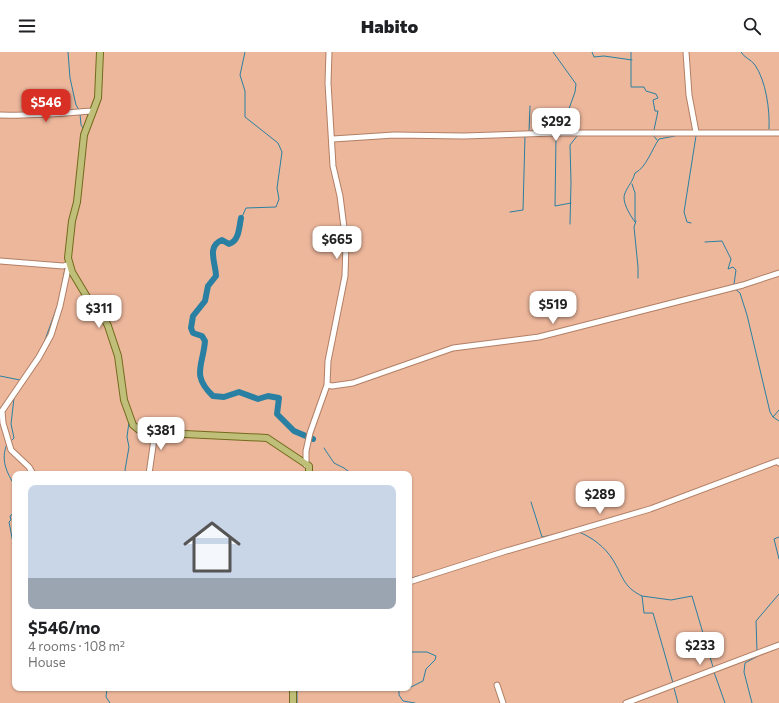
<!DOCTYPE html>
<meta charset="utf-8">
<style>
:root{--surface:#fff;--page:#f6f6f6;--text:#202124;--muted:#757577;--line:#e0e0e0;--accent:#d93025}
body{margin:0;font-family:Commissioner,sans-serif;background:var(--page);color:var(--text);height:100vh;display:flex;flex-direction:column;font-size:15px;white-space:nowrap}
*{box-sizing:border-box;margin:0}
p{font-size:13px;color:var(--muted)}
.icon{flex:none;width:22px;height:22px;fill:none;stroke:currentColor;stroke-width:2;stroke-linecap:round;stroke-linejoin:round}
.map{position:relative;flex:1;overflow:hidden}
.panel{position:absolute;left:12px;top:419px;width:400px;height:220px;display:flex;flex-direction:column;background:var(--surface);border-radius:8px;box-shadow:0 1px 3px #0004}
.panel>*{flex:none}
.price{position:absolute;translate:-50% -34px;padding:0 9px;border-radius:8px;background:#fff;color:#222;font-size:13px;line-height:26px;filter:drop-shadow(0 1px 2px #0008)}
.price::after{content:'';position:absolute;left:50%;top:24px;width:12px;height:9px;margin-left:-6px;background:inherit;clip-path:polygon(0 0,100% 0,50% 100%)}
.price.current{background:var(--accent);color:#fff}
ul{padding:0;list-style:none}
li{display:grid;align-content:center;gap:8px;height:212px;padding:0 16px}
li+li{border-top:1px solid var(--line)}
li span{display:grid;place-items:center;height:124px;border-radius:8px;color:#555}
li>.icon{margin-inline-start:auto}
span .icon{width:72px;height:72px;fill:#fffc;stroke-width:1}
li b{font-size:17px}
header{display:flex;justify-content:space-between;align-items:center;height:52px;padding:0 16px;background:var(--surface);font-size:18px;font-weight:800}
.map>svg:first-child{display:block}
</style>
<header><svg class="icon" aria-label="menu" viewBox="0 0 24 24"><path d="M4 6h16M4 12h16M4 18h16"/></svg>Habito<svg class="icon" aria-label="search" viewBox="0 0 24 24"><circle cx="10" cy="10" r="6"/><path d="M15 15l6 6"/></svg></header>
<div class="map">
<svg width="779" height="651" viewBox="0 0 779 651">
<rect width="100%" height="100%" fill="#edb79c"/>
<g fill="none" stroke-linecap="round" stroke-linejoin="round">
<path stroke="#2a80a2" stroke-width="1" d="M68,0L70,26L76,53L79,58
M553,0L576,32L575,40L561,79
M592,0L594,5L604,4L632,8
M631,0V35H644L646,39L656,42L658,46L653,48L655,59H658L654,78
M741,0C744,6 751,7 755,13C766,29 770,58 769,77
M80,62L81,73L83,76
M529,80L530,54
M653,83L657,88
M560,84H556L555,154L571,151
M632,132L635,141V169
M510,160L523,158L525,84
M242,165L246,156L276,155L279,147L277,136L282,100L278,91L245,65V39L240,23L245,0
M636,169L634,175L638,215V226
M635,170C630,163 621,149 625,141C629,132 632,131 635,121C646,116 652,97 659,87L675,84
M691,171L687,170L684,160L696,84
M570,172L571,130L570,93L577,84
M705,190L722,189L731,207L728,217L733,215L736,218L734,232
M62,233L65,216
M735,237L740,241L747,263L770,360L773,365
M98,252V259
M45,288L58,252
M0,324L20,328
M13,339L16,334
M0,357L11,342
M779,358L773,365L779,369
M11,389L14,386L11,372L14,346
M7,392C0,408 7,421 15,434
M324,396L334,411L344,416L352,422
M126,422L125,418L129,395L127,385L129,370
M531,450L542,485L557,482
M15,460L10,464L11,468L9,470L15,501
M579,480C593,486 605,495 613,508C623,524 623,535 642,544L644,561H653L673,631
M779,485L774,487L779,507
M562,486L573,482
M409,527L418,524
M642,544L671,548L692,544L713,615
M757,599L756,569L779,542
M409,600H427L436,604L435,608L426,617L423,629L409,636
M714,620L725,651
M107,636L106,645L110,651
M399,636V643L403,649L415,651
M674,636L678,651
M297,651V636
M752,651L744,620L745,611L758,604"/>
<path stroke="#2a80a2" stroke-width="6" d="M241,166C239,176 239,189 229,192L222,188C206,194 216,212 216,224L208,234L205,249L193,264L191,276L193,281L202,284L205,289C203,314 191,323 213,344L224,345L239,340L258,347L268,344L279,346L277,362L294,379L313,387"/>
<g stroke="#b17f64" stroke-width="7">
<path id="minor" d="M686,0L689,43L696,80
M0,63C31,64 61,61 93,59
M333,87L394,83L464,84L555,81H779
M0,209L63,214L69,212L60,254L51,283L39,305L2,359L3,371L11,398L29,415L33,422
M327,333L332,334L353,331L453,296L539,285L743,233L779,221
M306,413V399L310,381L327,333L328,309L345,224L346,191L340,144L333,114L328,31L329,0
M149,422L154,387L153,379
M409,530L503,500L650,457L778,409L779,411
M497,633L503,651
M626,651L779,593"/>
</g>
<g stroke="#726a1c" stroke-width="8">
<path id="major" d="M100,0L98,46L84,83L77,150L72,169L68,206L72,220L93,255L97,262L105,268L108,274L118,304L124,348L133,373L139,378L164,381L267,386L309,414V422
M293,651V636"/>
</g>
<use href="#minor" stroke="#fff" stroke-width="5"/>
<use href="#major" stroke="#c0bf7a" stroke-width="6"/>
</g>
</svg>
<b class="price current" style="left:46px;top:71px">$546</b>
<b class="price" style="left:556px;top:90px">$292</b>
<b class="price" style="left:337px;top:208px">$665</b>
<b class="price" style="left:553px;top:273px">$519</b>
<b class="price" style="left:99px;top:277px">$311</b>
<b class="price" style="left:161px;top:399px">$381</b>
<b class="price" style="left:600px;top:463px">$289</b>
<b class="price" style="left:700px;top:614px">$233</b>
<section class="panel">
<ul>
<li><span style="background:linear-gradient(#c9d6e8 75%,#9aa5b1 0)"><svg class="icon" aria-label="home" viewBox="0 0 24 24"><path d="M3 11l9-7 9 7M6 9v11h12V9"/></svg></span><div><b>$546/mo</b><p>4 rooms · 108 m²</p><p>House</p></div></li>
</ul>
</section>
</div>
